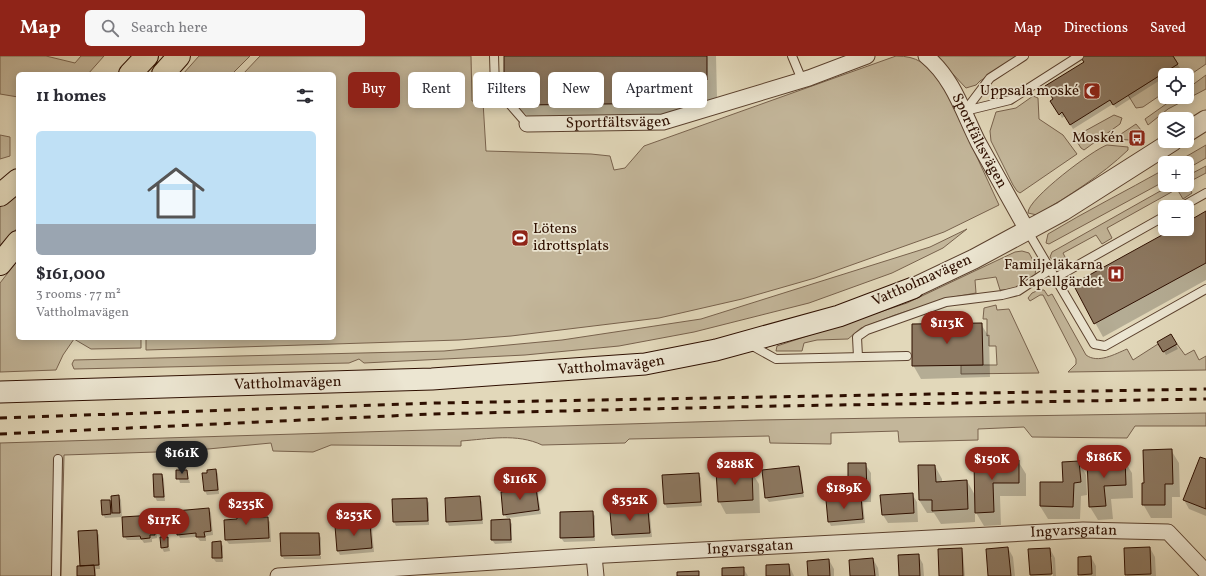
<!DOCTYPE html>
<meta charset="utf-8">
<style>
:root{--surface:#fff;--page:#f7f7f7;--text:#2b2b33;--muted:#7c7c81;--accent:#8f2418}
body{margin:0;font-family:Vollkorn,serif;background:var(--page);color:var(--text);height:100vh;display:flex;flex-direction:column;font-size:15px;white-space:nowrap}
*{box-sizing:border-box;margin:0}
p{font-size:13px;color:var(--muted)}
.icon{flex:none;width:22px;height:22px;fill:none;stroke:currentColor;stroke-width:2;stroke-linecap:round;stroke-linejoin:round}
.map{position:relative;flex:1;overflow:hidden}
.drawer{position:absolute;left:16px;top:16px;width:320px;height:268px;display:flex;flex-direction:column;background:var(--surface);border-radius:6px;box-shadow:0 2px 10px #0003}
.drawer>*{flex:none}
.guide{position:absolute;left:348px;top:16px;width:380px;height:36px;display:flex;gap:8px}
.controls{position:absolute;left:1158px;top:12px;display:grid;gap:8px}
.controls a{display:grid;place-items:center;width:36px;height:36px;border-radius:6px;background:var(--surface);box-shadow:0 2px 10px #0003;font-size:20px}
.price{position:absolute;translate:-50% -34px;padding:0 9px;border-radius:14px;background:var(--accent);color:#fff;font-size:13px;line-height:26px;filter:drop-shadow(0 1px 2px #0008)}
.price::after{content:'';position:absolute;left:50%;top:24px;width:12px;height:9px;margin-left:-6px;background:inherit;clip-path:polygon(0 0,100% 0,50% 100%)}
.price.active{background:#222;color:#fff}
ul{padding:0;list-style:none}
li{display:grid;align-content:center;gap:8px;height:212px;padding:0 20px}
li span{display:grid;place-items:center;height:124px;border-radius:6px;color:#555}
li>.icon{margin-inline-start:auto}
span .icon{width:72px;height:72px;fill:#fffc;stroke-width:1}
li b{font-size:17px}
h2{display:flex;justify-content:space-between;align-items:center;height:48px;padding:0 20px;font-size:17px}
.pill{padding:0 14px;border-radius:6px;background:var(--surface);box-shadow:0 2px 10px #0003;font-size:14px;line-height:36px}
.pill.active{background:var(--accent);color:#fff}
header{display:flex;align-items:center;gap:24px;box-sizing:border-box;height:56px;padding:0 20px;background:var(--accent);color:#fff}
header strong{font-size:19px}
nav{display:flex;gap:22px;margin-inline-start:auto;font-size:14px}
.search{width:280px;height:36px;background:var(--page);display:flex;align-items:center;gap:10px;box-sizing:border-box;padding:0 14px;border-radius:6px;color:var(--muted);font-size:15px}
.map>svg:first-child{display:block}
</style>
<header>
<strong>Map</strong>
<div class="search"><svg class="icon" aria-label="search" viewBox="0 0 24 24"><circle cx="10" cy="10" r="6"/><path d="M15 15l6 6"/></svg>Search here</div>
<nav><a>Map</a><a>Directions</a><a>Saved</a></nav>
</header>
<div class="map">
<svg width="1206" height="520" viewBox="0 0 1206 520">
<rect width="100%" height="100%" fill="#e2d8ba"/>
<filter id="stains"><feTurbulence type="fractalNoise" baseFrequency=".005" numOctaves="4"/><feColorMatrix values="0 0 0 0 .2 0 0 0 0 .09 0 0 0 0 .02 0 0 0 .5 -.17"/></filter>
<radialGradient id="worn" r=".72"><stop offset=".6" stop-color="#630" stop-opacity="0"/><stop offset="1" stop-color="#630" stop-opacity=".3"/></radialGradient>
<path fill="#c3b69a" stroke="#78624d" d="M0,0H46L75,7L81,0H104L88,18H18V41L0,38Z
M199,0H250L232,18H183Z
M260,0H471L472,45L483,46L486,95L591,98L610,100L614,114L625,112L644,90L896,0C918,0 925,8 941,23L999,149L944,176L815,222L742,243L659,262L511,280L459,284L146,294V282H334V18H243Z
M936,0H1019L980,25L976,29L966,32Z
M1173,0H1206V8L1187,21V19H1165V36L1143,51L1136,52L1128,39L1178,8Z
M1206,19V33L1168,53L1148,69L1145,63L1176,41H1187V33Z
M1033,40L1038,42L1039,63L1063,79L1077,98L1020,137L1017,135L1013,129L991,85L990,75L996,56L1016,52Z
M1114,59L1122,62L1120,68L1084,94L1081,92L1074,81Z
M1136,68L1141,74L1140,76L1129,84L1116,83L1115,82Z
M0,79L10,81V100L0,103Z
M1107,89L1128,91V94C1101,120 1068,140 1037,159L1028,157C1027,143 1094,93 1107,89Z
M1206,89V102L1187,113V107H1175Z
M1206,110V117L1187,127L1192,137L1183,143L1177,133L1107,172L1112,182L1102,188L1096,179L1063,197L1068,207C1061,210 1054,207 1050,201L1052,196L1171,129H1187V120Z
M1165,113V125L1049,188L1046,187L1048,178C1086,155 1126,135 1165,113Z
M18,136V171L0,193V150Z
M967,173L943,192L892,217L809,247L694,276L619,290L525,299L364,307L359,303L349,307L74,313L72,308L74,304L444,295L562,284L701,263L930,191Z
M1022,195L1029,197L1036,210L1035,220L1016,233L1000,234L996,221L975,224L976,237L948,242L895,259L861,272L848,283L817,284L804,287L802,295H776L777,290L907,247L1015,196Z
M18,204V282H141V292L91,293L74,283L63,299L56,314L0,316V227Z
M1039,234H1044L1048,240L1052,238L1086,299C1098,308 1115,298 1127,293L1133,304L1158,288L1163,296L1177,288L1185,299L1194,294L1199,304L1206,300V314L1068,316L1076,308V303L1043,239H1040L1030,245L1028,242L1032,237Z
M996,249L997,254L1009,253L1039,317L961,318V309H997L996,290H989V279L987,280V263H983L984,252Z
M1206,357V370H1135L1127,382L1032,381L1024,371L978,373V384L899,386L898,375L831,377V388L770,387L769,380L629,383L625,387L542,389C517,377 488,383 461,385V390L331,389L313,396L273,395L271,387L187,395L64,399L61,520H0V387L759,364Z"/>
<path fill="#0003" d="M505,0H716L717,41L691,64L534,66L515,48L505,31Z
M1085,0H1172L1180,12L1169,19H1165V21L1116,52L1113,48L1073,73L1065,60L1062,62L1052,45L1085,7Z
M1206,156V224L1103,281L1074,228L1175,173H1187V167Z
M981,268L989,281L990,321L921,323L913,309Z
M1171,279L1178,293L1166,299L1158,286Z
M1171,394L1179,407L1180,441H1172V462H1151L1143,448L1145,428Z
M1124,404L1132,417L1133,442L1111,443L1113,463L1098,464L1090,451L1088,405Z
M1206,404V460L1189,453L1184,444Z
M1018,405L1026,418V440H1000L1001,469L984,470L975,455V466L941,468L934,457H927L919,444V410H935L942,423V426L967,425L976,441Z
M1079,406L1086,419L1087,439L1081,440L1080,463H1048L1040,450L1064,427Z
M865,408L871,417V446H863L865,467L831,470L829,466L853,443L849,437Z
M799,411L801,415L804,441L769,446L766,442Z
M216,414L218,418L219,438L207,439L205,435L208,418Z
M177,415H187L190,427H180Z
M751,415L759,428L760,457L726,458L719,445Z
M698,418L701,422L702,450L667,452L665,448Z
M154,419H162L164,423L165,445H157L155,441Z
M536,433L538,437L541,458L507,462L504,458Z
M912,438L917,446L918,466L888,467L883,459Z
M119,440L121,444L122,461L105,462L103,458L102,445H112Z
M479,441L482,446L483,468L449,470L447,466Z
M427,443L429,447V469L396,470L394,466Z
M248,449L250,453L251,462H267L270,466L271,486L229,488L226,484Z
M209,453L211,457L213,479L206,480V485H200L197,481L180,482L178,478Z
M648,455L650,459L652,481L615,483L613,479Z
M592,456L595,460V485L564,486L561,482V457Z
M154,460L156,464L157,482L152,483V486L144,487L142,484H127L124,480Z
M509,464L512,468V487L495,488L492,484Z
M369,468L372,472L374,496L340,499L338,495Z
M96,475L99,479L100,513H96V520H78Z
M281,478H319L321,482V498L282,499V501L321,500V503H284L282,499Z
M167,482L170,495L164,496L162,492Z
M220,486L223,490V506H216L213,502V487Z
M1008,492L1013,501L1015,520H989Z
M1150,492L1155,501L1156,520H1127L1125,493Z
M961,493L963,497L965,520H940Z
M1050,493L1055,502L1056,520H1053L1052,501H1050L1051,520H1031V519Z
M918,499L923,508L924,520H900Z
M1091,501L1096,510V520H1080Z
M873,503L878,512L879,520H851Z
M829,504L834,513V520H809Z
M789,509L794,520H767Z
M743,512L748,520H723Z"/>
<path fill="#8c7861" stroke="#2e0f00" d="M504,0H707V24L681,47L524,49L504,31Z
M1083,0H1173L1178,8L1113,49L1110,44L1070,69L1062,56L1059,59L1050,45L1053,43L1045,30L1084,6L1081,2Z
M1206,155V207L1094,268L1073,228L1173,173H1187V166Z
M982,267L983,309L912,310V268Z
M1171,278L1177,288L1163,296L1157,286Z
M1172,393L1173,428H1165V449H1142V427H1144L1143,394Z
M1200,401L1206,403V453L1183,444Z
M1125,403L1126,429L1104,430L1106,450L1089,451L1087,404Z
M980,404H1019V427H993L994,456L975,457L974,406Z
M1079,405L1081,426L1074,427L1073,451L1040,450V426H1063L1062,406Z
M848,407H866L867,437L848,438Z
M918,409H935L936,426L967,424L968,453L932,455V444H919Z
M799,410L803,437L765,442L762,414Z
M216,413L218,434L204,435L202,417H207V414Z
M176,414H187L188,423H176Z
M752,414L753,444L718,446L716,415Z
M699,417L701,446L664,448L662,419Z
M153,418H162L164,441H154Z
M536,432L539,454L503,459L501,436Z
M913,437L914,457L882,459L880,439Z
M119,439L120,457H112L111,440Z
M480,440L482,464L446,466L445,442Z
M861,441L863,463L828,466L826,444Z
M427,442L428,465L393,466L392,443Z
M101,444H110L111,458L102,459Z
M237,448H249V461H268L269,482L225,484L224,464L237,463Z
M209,452L211,475L204,476L205,481H196V477L177,479L175,455Z
M648,454L650,477L612,479L610,456Z
M593,455L594,481L560,482V456Z
M154,459L155,479H150V482L141,483L140,480L123,481L122,461Z
M510,463L511,484H491V464Z
M370,467L372,492L337,495L335,470Z
M97,474L99,509L80,510L78,475Z
M280,477H319L320,499L281,500Z
M160,481H168V491L161,492Z
M221,485L222,502H212V486Z
M1008,491L1011,520H988L986,493Z
M1150,491L1151,518L1125,519L1124,492Z
M962,492L963,520H939L938,493Z
M1050,492L1052,518L1030,519L1028,493Z
M919,498L920,520H899L898,499Z
M1091,500L1092,518L1078,519V501Z
M873,502L875,520H850L849,504Z
M829,503L830,520H808L807,505Z
M789,508L790,520H766V509Z
M94,509L95,520H77V510Z
M744,511V520H722V512Z
M699,515V520H677V516Z"/>
<g fill="none" stroke-linecap="round" stroke-linejoin="round">
<g stroke="#5b412e" stroke-width="10">
<path id="service" d="M494,0L495,31L527,68
M792,0L802,24
M965,55L1010,44L1079,0
M965,55L990,22L1024,0
M1181,151L1206,137
M1027,174L1094,288L1105,290L1206,233
M1055,222L1165,160
M749,288L776,303L907,300
M858,301L857,281L867,274L946,246L1002,239L1018,235L1050,214
M56,520L58,403"/>
</g>
<g stroke="#5b412e" stroke-width="17">
<g id="minor">
<path id="s1" d="M926,0C953,22 963,56 978,86C994,115 1011,145 1027,174"/>
<path id="s2" d="M527,68L663,66L809,22L867,0"/>
<path d="M594,500L596,520"/>
<path id="s3" d="M278,520L587,500L1083,474L1168,476L1206,516"/>
</g>
</g>
<g stroke="#5b412e" stroke-width="21">
<path id="tertiary" d="M1187,76L1206,64
M913,232L974,203L1063,155L1173,85"/>
</g>
<g stroke="#2e0f00" stroke-width="23">
<g id="secondary">
<path id="s4" d="M0,336L432,323L645,308L716,294L839,260L913,232"/>
</g>
</g>
<g stroke="#2e0f00" stroke-width="24">
<path id="primary" d="M130,18L147,0
M163,18L179,0
M0,139L18,124
M0,208L18,186"/>
</g>
<use href="#service" stroke="#ece6d2" stroke-width="8"/>
<use href="#minor" stroke="#ece6d2" stroke-width="15"/>
<use href="#tertiary" stroke="#ece6d2" stroke-width="19"/>
<use href="#secondary" stroke="#ece6d2" stroke-width="21"/>
<use href="#primary" stroke="#e2d8ba" stroke-width="22"/>
<path stroke="#2e0f00" stroke-width="3" stroke-dasharray="7 7" stroke-linecap="butt" d="M0,362L435,347L1206,333
M0,378L433,358L776,350L1206,343"/>
</g>
<defs>
<g id="mosque-square" transform="scale(0.9)"><rect x="-9" y="-9" width="18" height="18" rx="4" fill="#8f2418" stroke="#ece6d2"/><path d="M3.5-4.9A6 6 0 1 0 3.5 4.9A5 5 0 1 1 3.5-4.9Z" fill="#fff"/></g>
<g id="bus-square" transform="scale(0.9)"><rect x="-9" y="-9" width="18" height="18" rx="4" fill="#8f2418" stroke="#ece6d2"/><path d="M-5-6H5V4H4V6H2V4H-2V6H-4V4H-5ZM-3.5-4V0h7V-4ZM-3.5 1.2v1.5H-2V1.2ZM2 1.2v1.5H3.5V1.2Z" fill="#fff"/></g>
<g id="stadium-square" transform="scale(0.9)"><rect x="-9" y="-9" width="18" height="18" rx="4" fill="#8f2418" stroke="#ece6d2"/><path d="M0-5a6.5 5 0 1 0 0 10a6.5 5 0 1 0 0-10ZM-3.5-1.8h7v3.6h-7Z" fill="#fff"/></g>
<g id="hospital-square" transform="scale(0.9)"><rect x="-9" y="-9" width="18" height="18" rx="4" fill="#8f2418" stroke="#ece6d2"/><path d="M-5-5h3v3.5h4V-5h3V5h-3V1.5h-4V5h-3Z" fill="#fff"/></g>
</defs>
<g fill-rule="evenodd">
<use href="#mosque-square" x="1092" y="35"/>
<use href="#bus-square" x="1137" y="82"/>
<use href="#stadium-square" x="520" y="182"/>
<use href="#hospital-square" x="1116" y="218"/>
</g>
<g text-anchor="middle" dominant-baseline="central" stroke-width="3.5" stroke-linejoin="round" paint-order="stroke">
<g font-size="15" fill="#2e0f00" stroke="#ece6d2" text-anchor="end">
<text x="1079" y="35">Uppsala moské</text>
<text x="1124" y="82">Moskén</text>
<text x="533" y="173" text-anchor="start">Lötens<tspan x="533" dy="17">idrottsplats</tspan></text>
<text x="1103" y="209">Familjeläkarna<tspan x="1103" dy="17">Kapellgärdet</tspan></text>
</g>
<g font-size="15" fill="#2e0f00" stroke="#ece6d2">
<text stroke="none"><textPath href="#s2" startOffset="91">Sportfältsvägen</textPath></text>
<text stroke="none"><textPath href="#s1" startOffset="101">Sportfältsvägen</textPath></text>
<text transform="translate(922 225) rotate(-24)">Vattholmavägen</text>
<text stroke="none"><textPath href="#s4" startOffset="612">Vattholmavägen</textPath></text>
<text stroke="none"><textPath href="#s4" startOffset="288">Vattholmavägen</textPath></text>
<text stroke="none"><textPath href="#s3" startOffset="797">Ingvarsgatan</textPath></text>
<text stroke="none"><textPath href="#s3" startOffset="473">Ingvarsgatan</textPath></text>
</g>
</g>
<rect width="100%" height="100%" filter="url(#stains)"/>
<rect width="100%" height="100%" fill="url(#worn)"/>
</svg>
<div class="controls">
<a><svg class="icon" aria-label="locate" viewBox="0 0 24 24"><circle cx="12" cy="12" r="6"/><path d="M12 2v4M12 18v4M2 12h4M18 12h4"/></svg></a>
<a><svg class="icon" aria-label="layers" viewBox="0 0 24 24"><path d="M12 4l9 5-9 5-9-5zM3 14l9 5 9-5"/></svg></a>
<a>+</a>
<a>−</a>
</div>
<b class="price" style="left:947px;top:289px">$113K</b>
<b class="price active" style="left:182px;top:419px">$161K</b>
<b class="price" style="left:1104px;top:423px">$186K</b>
<b class="price" style="left:992px;top:425px">$150K</b>
<b class="price" style="left:735px;top:430px">$288K</b>
<b class="price" style="left:520px;top:445px">$116K</b>
<b class="price" style="left:844px;top:454px">$189K</b>
<b class="price" style="left:630px;top:466px">$352K</b>
<b class="price" style="left:246px;top:470px">$235K</b>
<b class="price" style="left:354px;top:481px">$253K</b>
<b class="price" style="left:164px;top:486px">$117K</b>
<div class="guide">
<a class="pill active">Buy</a>
<a class="pill">Rent</a>
<a class="pill">Filters</a>
<a class="pill">New</a>
<a class="pill">Apartment</a>
</div>
<section class="drawer">
<h2>11 homes<svg class="icon" aria-label="filters" viewBox="0 0 24 24"><path d="M4 7h16M4 17h16"/><circle cx="9" cy="7" r="2"/><circle cx="15" cy="17" r="2"/></svg></h2>
<ul>
<li><span style="background:linear-gradient(#bfe0f5 75%,#9aa5b1 0)"><svg class="icon" aria-label="home" viewBox="0 0 24 24"><path d="M3 11l9-7 9 7M6 9v11h12V9"/></svg></span><div><b>$161,000</b><p>3 rooms · 77 m²</p><p>Vattholmavägen</p></div></li>
</ul>
</section>
</div>
